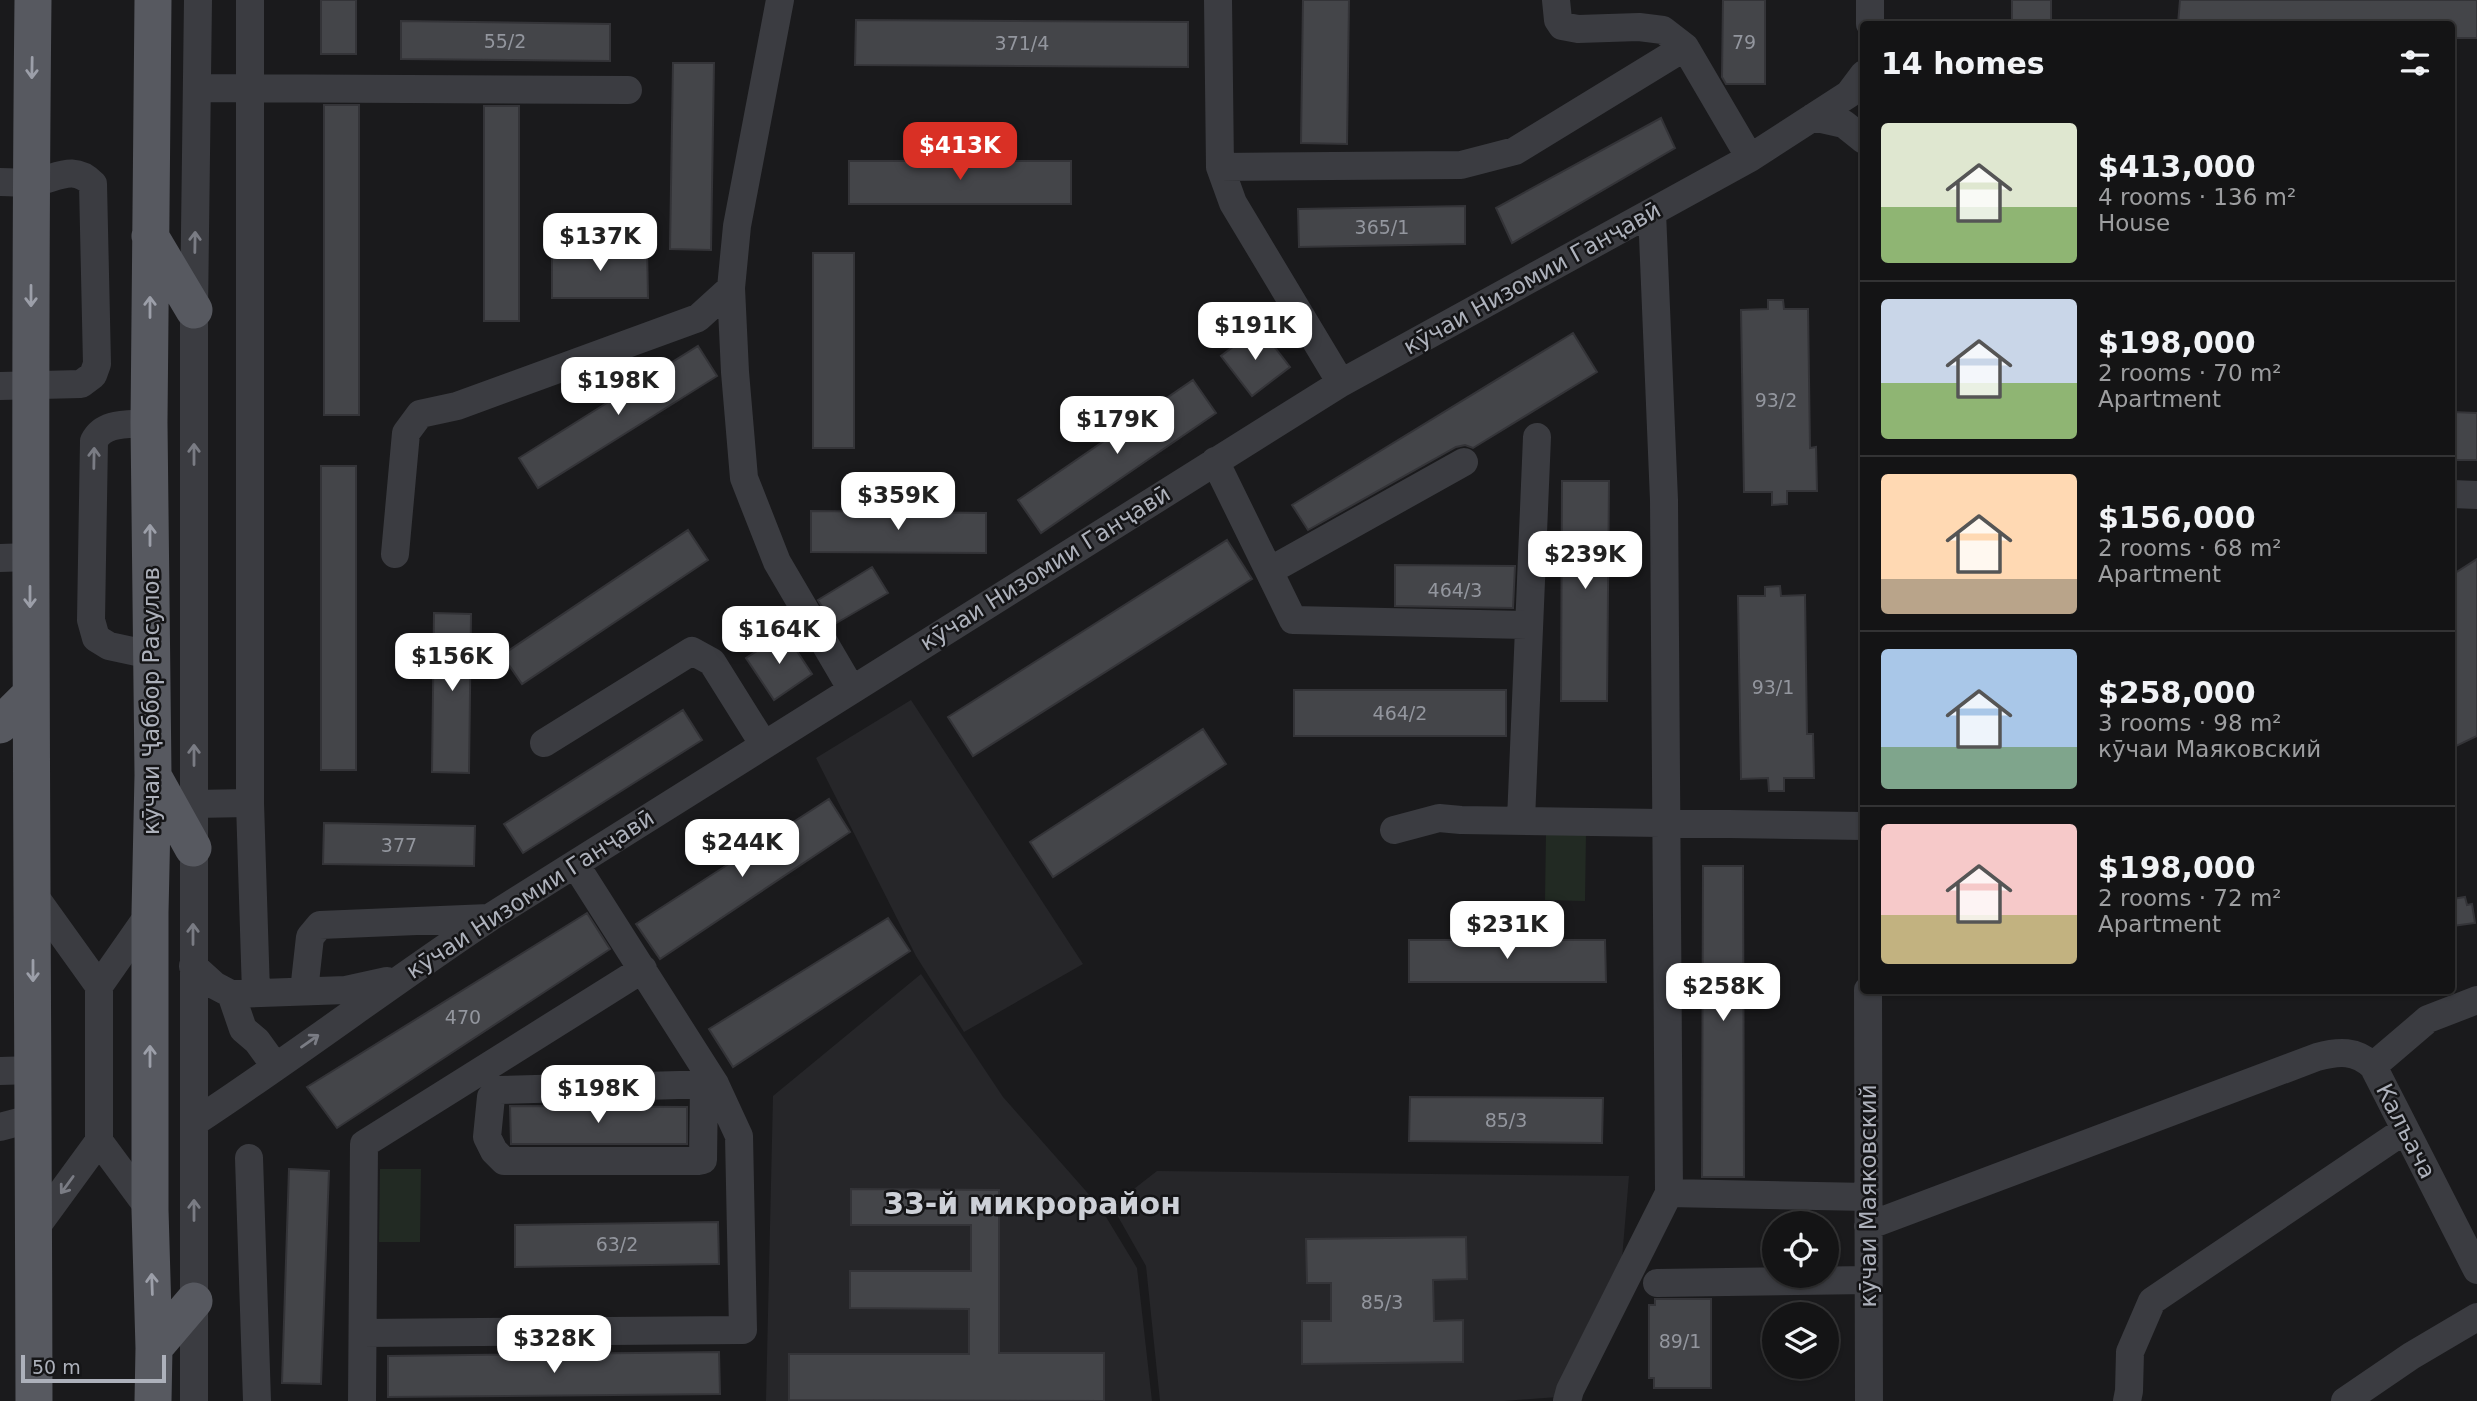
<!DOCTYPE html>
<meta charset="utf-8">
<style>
:root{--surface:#141415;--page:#1d1d1e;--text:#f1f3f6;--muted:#9d9ea0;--line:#333334;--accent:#d93025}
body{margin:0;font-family:"DejaVu Sans",sans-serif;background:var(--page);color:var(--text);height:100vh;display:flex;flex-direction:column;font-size:26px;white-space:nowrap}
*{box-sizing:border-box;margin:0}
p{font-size:23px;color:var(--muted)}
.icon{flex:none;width:38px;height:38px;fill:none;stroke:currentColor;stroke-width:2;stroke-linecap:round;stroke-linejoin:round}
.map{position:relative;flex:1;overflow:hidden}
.panel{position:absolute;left:1860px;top:21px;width:595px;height:973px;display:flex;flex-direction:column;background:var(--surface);border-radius:7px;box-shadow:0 2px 5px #0004,0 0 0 2px var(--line)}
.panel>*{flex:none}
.tools{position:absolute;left:1762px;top:1211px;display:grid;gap:14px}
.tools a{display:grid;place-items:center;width:77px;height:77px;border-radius:50%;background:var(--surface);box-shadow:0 2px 5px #0004,0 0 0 2px var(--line);font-size:35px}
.scale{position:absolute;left:21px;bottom:18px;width:145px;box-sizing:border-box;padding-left:7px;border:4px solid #adb1bb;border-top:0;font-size:19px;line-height:24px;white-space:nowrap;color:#adb1bb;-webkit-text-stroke:5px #151517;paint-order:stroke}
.price{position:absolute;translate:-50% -60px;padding:0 16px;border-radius:14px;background:#fff;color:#222;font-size:23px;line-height:46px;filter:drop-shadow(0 2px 4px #0008)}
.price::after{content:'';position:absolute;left:50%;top:42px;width:21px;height:16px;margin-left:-10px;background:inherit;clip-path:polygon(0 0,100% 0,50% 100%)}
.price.active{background:var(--accent);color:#fff}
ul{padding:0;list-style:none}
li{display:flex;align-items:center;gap:21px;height:175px;padding:0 21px}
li+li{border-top:2px solid var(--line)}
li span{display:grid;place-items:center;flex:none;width:196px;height:140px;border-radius:7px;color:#555}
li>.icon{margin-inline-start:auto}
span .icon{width:84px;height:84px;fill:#fffc;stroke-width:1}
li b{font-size:30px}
h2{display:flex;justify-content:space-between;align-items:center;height:84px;padding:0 21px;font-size:30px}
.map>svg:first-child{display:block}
</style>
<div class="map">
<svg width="2477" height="1401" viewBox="0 0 2477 1401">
<rect width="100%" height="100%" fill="#1a1a1c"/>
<path fill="#262629" d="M911,700L1083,964L964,1032L916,956L816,758Z
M921,974L1003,1097L1100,1207L1137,1268L1152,1401H766L773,1096Z
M1157,1171L1629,1176L1617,1318L1558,1397L1504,1401H1160L1146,1266L1112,1206Z"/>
<path fill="#222a23" d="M1546,832L1586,833L1585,901L1545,900Z
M380,1169H421L420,1242H379Z"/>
<path fill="#444549" stroke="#343438" stroke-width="2" d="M321,0H356V54H321Z
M1303,0H1349L1347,144L1301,143Z
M1723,0H1765V84H1726L1722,77Z
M2012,0H2051V24H2012Z
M2180,0H2477V38H2452V24H2178Z
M856,20L1188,22V67L855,65Z
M401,21L610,24V61L401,59Z
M673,63H714L711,250L670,249Z
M324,105H359V415H324Z
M484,106H519V321H484Z
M1661,118L1675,148L1512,243L1496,208Z
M849,161H1071V204H849Z
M1465,206V244L1299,247L1298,209Z
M647,247L648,298H552V248Z
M813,253H854V448H813Z
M1768,300H1783L1784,309H1808L1810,448L1816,447L1817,491H1787V504L1772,505V492H1744L1741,310L1768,309Z
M1259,327L1290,367L1252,396L1221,356Z
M1573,333L1597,372L1473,448L1465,445L1456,447L1308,530L1292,505Z
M698,346L717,376L538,488L519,458Z
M1193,380L1216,413L1041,533L1018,500Z
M2452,412L2477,413V460H2452Z
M321,466H356V770H321Z
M1562,481H1609L1607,701H1561Z
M811,511L986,513V553L811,552Z
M688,530L708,560L522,684L502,655Z
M1227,540L1252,579L973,756L948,717Z
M2477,559V736L2452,748V575Z
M1395,565L1515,566L1513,608L1395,606Z
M872,567L888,593L833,625L818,600Z
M1780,586L1781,596L1805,595L1807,734H1813L1814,778H1784V791H1769L1768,778L1741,779L1738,596H1765V587Z
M434,613L471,614L469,773L432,772Z
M785,633L812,674L774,700L746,658Z
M1294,690H1506V736H1294Z
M683,710L702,740L523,853L504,824Z
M1203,729L1226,764L1053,877L1030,842Z
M829,799L850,832L660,959L636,924Z
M324,823L475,826L474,866L323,864Z
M1703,866H1743L1744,1177H1702Z
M2465,897L2467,905L2472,904L2475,923L2452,926V899Z
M587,913L610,949L337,1128L307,1087Z
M888,918L910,951L733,1067L709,1029Z
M1409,940H1605L1606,982H1409Z
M1410,1097L1603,1098L1602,1143L1409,1141Z
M510,1106L687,1107V1144H511Z
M289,1169L329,1171L321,1384L282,1383Z
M851,1189L999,1190V1353H1104V1401L789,1400V1354H969V1309L850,1308V1271H971V1225H851Z
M718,1222L719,1264L515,1267V1225Z
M1466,1237L1467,1279L1433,1280L1434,1321L1463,1320V1362L1302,1364V1321H1331V1283H1307L1306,1239Z
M1655,1299H1711V1388H1654V1378H1649V1305H1655Z
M719,1352L720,1394L388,1397V1356Z"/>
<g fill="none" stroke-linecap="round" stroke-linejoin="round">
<path stroke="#3b3c41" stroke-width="28" d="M250,0V803L256,993
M1218,0L1220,167L1233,203L1341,383
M1556,0L1558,20L1562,26L1578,29L1639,27L1663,30L1685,47L1750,158
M1870,24V0
M197,88L628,90
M1813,117L1844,124L1864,140
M1220,167L1461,165L1515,151L1685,47
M0,182C9,182 19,183 29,183C54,181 72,162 93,184L97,364L93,375L81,384L0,386
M1652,212L1664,500L1669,1193
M731,288L735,372L744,478L777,562L852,690
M149,423C129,425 104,421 94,441L91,620L96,638L109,646L151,655
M1215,461L1293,620L1529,625
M2452,494L2477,495
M395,554L406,433L420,414L457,406L698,318L731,288L737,226L780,0
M0,558L30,557
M1269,571L1464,462
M544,743L692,651L712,662L764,745
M193,804L250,803
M1521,820L1537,437
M1394,830L1439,818L1461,820L1864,826
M33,894L99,986
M150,913L99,986V1141L150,1210
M193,966L214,985L231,994L346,990L387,981
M1868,990L1869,1401
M304,991L310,937L320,925L489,918
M231,994L243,1029L257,1041L275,1066
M2477,1000L2428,1019L2373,1066L2477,1270
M0,1071L33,1070
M704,1086L703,1160L698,1161H504L494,1151L487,1137L491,1097L499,1090L715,1084
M195,1122C294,1057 390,984 489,918L1341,383L1750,158L1849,94L1864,74
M0,1127L34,1118
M249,1158L257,1401
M1868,1226L2317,1057C2339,1051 2356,1050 2373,1066
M34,1230L99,1141
M1657,1283L1868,1280
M363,1333L743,1330L739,1136L715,1084L575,864
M194,1401V310L198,0
M362,1401L364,1144L643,969
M1567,1401L1570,1390L1669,1193L1868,1197
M2127,1401L2129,1391L2130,1352L2152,1301L2405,1130
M2345,1401L2411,1356L2477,1317"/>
<path stroke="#575960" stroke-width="37" d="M33,0C28,467 33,934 34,1401
M150,236L194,310
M0,725L30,695
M153,776L193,848
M154,1348L194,1301
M153,1401L154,1348L150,1210V913L153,775L149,423L153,0"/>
</g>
<defs><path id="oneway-shaft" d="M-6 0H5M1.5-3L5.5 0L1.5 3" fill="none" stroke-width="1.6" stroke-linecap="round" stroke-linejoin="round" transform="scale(1.75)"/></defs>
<g stroke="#9c9fa9">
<use href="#oneway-shaft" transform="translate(32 68) rotate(91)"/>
<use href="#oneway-shaft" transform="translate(31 296) rotate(90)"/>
<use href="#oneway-shaft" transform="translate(150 307) rotate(-90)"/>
<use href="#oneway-shaft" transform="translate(150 535) rotate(-90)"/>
<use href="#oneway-shaft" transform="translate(30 597) rotate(90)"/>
<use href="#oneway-shaft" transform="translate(33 971) rotate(90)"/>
<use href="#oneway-shaft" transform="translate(150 1056) rotate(-90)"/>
<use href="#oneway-shaft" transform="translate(152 1284) rotate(-92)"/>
</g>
<g stroke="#7a7c84">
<use href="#oneway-shaft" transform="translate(195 242) rotate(-89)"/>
<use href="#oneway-shaft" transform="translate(194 454) rotate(-90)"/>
<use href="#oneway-shaft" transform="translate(94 458) rotate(-89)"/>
<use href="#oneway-shaft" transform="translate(194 755) rotate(-90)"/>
<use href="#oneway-shaft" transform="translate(193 934) rotate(-90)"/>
<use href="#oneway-shaft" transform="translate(310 1041) rotate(-35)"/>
<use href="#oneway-shaft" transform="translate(67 1185) rotate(126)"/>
<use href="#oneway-shaft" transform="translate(194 1210) rotate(-90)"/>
</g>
<g text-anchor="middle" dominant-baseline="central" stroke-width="5" stroke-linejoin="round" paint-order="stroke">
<g font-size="19" fill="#93969e">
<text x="505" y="41">55/2</text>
<text x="1744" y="42">79</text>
<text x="1022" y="43">371/4</text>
<text x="1382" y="227">365/1</text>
<text x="1776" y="400">93/2</text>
<text x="1455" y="590">464/3</text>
<text x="1773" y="687">93/1</text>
<text x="1400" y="713">464/2</text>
<text x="399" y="845">377</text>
<text x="463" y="1017">470</text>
<text x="1506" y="1120">85/3</text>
<text x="617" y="1244">63/2</text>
<text x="1382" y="1302">85/3</text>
<text x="1680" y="1341">89/1</text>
</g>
<g font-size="23" fill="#adb1bb" stroke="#151517">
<text transform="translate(1532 278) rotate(-29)">кӯчаи Низомии Ганҷавӣ</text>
<text transform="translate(1045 568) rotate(-32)">кӯчаи Низомии Ганҷавӣ</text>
<text transform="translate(151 701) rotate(-90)">кӯчаи Ҷаббор Расулов</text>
<text transform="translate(530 894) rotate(-33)">кӯчаи Низомии Ганҷавӣ</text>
<text transform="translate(2406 1131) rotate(63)">Калъача</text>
<text transform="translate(1868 1196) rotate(-90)">кӯчаи Маяковский</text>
</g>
<g font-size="30" font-weight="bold" fill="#cdd0d7" stroke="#151517">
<text x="1032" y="1203">33-й микрорайон</text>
</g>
</g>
</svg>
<div class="tools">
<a><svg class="icon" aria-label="locate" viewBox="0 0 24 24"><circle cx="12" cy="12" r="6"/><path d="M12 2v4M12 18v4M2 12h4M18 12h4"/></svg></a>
<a><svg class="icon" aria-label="layers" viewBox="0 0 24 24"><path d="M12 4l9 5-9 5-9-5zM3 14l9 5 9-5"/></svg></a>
</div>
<div class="scale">50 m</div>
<b class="price active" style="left:960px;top:182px">$413K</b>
<b class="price" style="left:600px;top:273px">$137K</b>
<b class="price" style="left:1255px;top:362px">$191K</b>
<b class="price" style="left:618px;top:417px">$198K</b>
<b class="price" style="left:1117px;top:456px">$179K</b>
<b class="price" style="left:898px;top:532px">$359K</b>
<b class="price" style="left:1585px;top:591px">$239K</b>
<b class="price" style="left:779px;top:666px">$164K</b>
<b class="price" style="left:452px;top:693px">$156K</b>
<b class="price" style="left:742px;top:879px">$244K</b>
<b class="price" style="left:1507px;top:961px">$231K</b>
<b class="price" style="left:1723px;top:1023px">$258K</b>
<b class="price" style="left:598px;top:1125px">$198K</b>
<b class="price" style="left:554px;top:1375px">$328K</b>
<section class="panel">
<h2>14 homes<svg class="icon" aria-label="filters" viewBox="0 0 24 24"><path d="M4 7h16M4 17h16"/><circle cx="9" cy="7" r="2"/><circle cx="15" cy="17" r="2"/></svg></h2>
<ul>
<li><span style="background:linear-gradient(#dfe7d0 60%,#8fb573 0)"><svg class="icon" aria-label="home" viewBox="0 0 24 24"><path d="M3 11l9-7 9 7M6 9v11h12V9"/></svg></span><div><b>$413,000</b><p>4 rooms · 136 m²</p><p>House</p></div></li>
<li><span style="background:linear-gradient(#c9d6e8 60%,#8fb573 0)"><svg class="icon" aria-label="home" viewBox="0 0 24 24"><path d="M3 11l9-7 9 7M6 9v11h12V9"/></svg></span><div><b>$198,000</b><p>2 rooms · 70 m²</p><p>Apartment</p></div></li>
<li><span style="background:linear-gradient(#ffd9b3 75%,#b9a48a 0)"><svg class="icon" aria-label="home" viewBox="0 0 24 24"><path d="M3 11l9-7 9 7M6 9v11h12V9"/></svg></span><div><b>$156,000</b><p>2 rooms · 68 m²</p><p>Apartment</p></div></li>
<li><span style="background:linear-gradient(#a9c7e8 70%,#7fa58c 0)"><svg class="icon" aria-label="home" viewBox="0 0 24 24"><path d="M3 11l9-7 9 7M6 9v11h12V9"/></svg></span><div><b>$258,000</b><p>3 rooms · 98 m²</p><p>кӯчаи Маяковский</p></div></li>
<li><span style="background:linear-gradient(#f6c9c9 65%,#c2b280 0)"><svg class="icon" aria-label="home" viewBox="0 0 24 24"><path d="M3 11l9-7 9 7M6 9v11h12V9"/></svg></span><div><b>$198,000</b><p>2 rooms · 72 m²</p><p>Apartment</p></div></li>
</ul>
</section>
</div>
